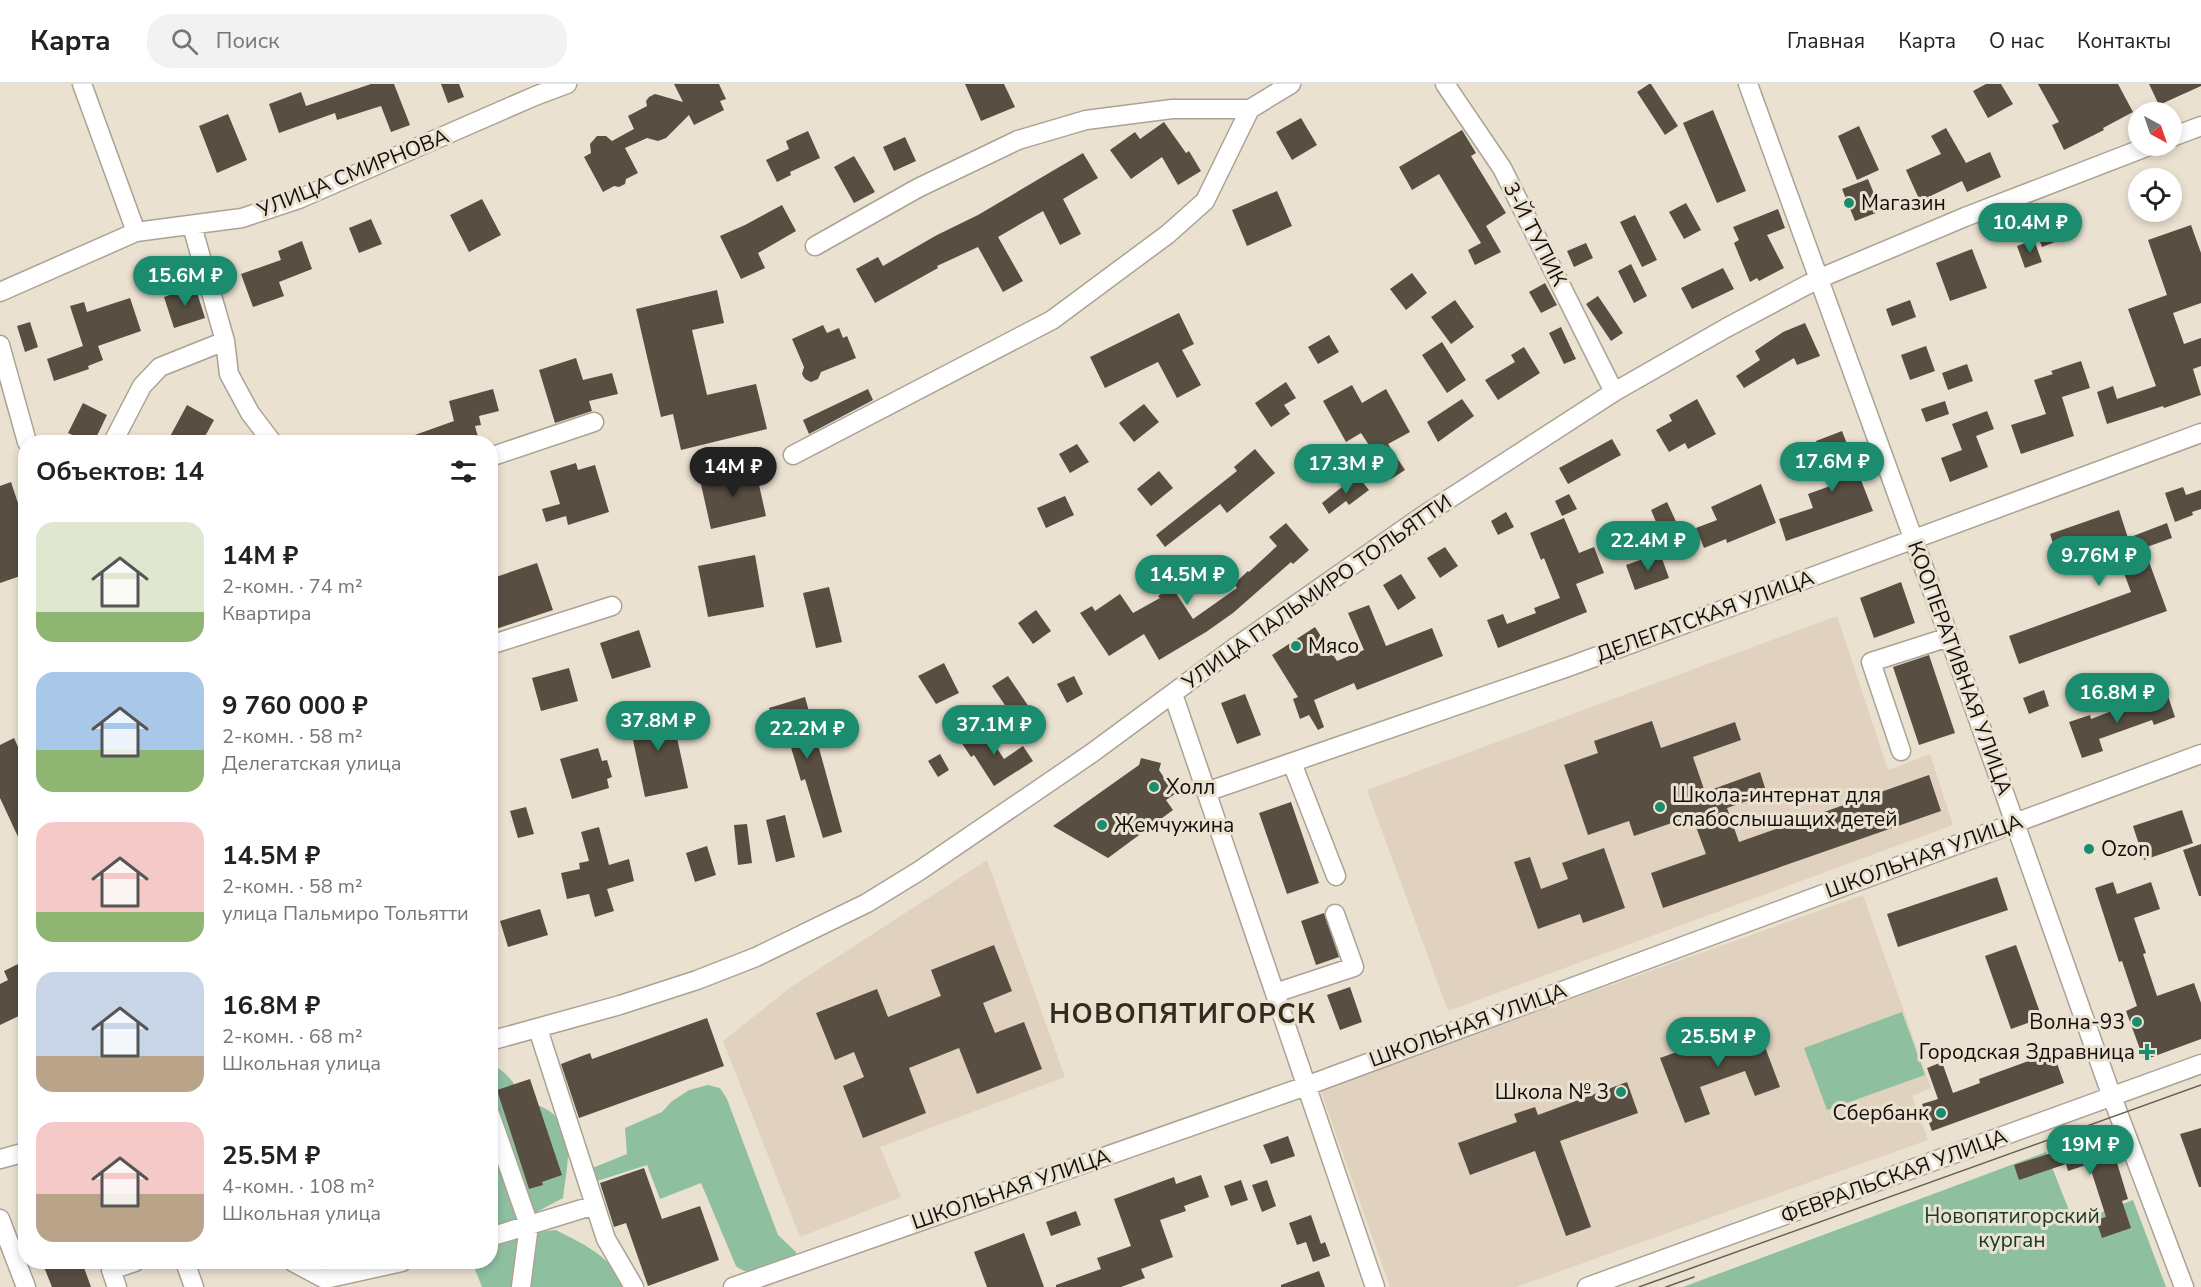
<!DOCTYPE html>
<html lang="ru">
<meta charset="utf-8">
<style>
:root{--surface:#fff;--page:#f2f2f2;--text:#222;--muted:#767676;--line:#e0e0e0;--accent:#1b8c6d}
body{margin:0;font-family:"Nunito Sans",sans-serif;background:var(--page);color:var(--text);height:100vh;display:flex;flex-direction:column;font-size:22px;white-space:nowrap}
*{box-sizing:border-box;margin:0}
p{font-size:20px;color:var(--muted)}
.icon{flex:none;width:33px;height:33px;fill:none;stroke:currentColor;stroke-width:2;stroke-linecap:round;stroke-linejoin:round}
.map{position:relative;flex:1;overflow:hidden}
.sheet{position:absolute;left:18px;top:351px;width:480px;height:834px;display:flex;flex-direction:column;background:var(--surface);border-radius:24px;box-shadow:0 3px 9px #0003}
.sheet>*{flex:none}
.needle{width:39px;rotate:140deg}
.buttons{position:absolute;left:2128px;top:18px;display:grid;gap:12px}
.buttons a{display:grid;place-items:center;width:54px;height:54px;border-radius:50%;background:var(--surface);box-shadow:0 3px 9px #0003;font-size:30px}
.price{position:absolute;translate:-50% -51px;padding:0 14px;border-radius:21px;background:var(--accent);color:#fff;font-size:20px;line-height:39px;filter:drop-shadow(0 2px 3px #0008)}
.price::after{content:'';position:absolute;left:50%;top:36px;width:18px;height:14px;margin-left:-9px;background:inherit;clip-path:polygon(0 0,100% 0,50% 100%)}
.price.active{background:#222;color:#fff}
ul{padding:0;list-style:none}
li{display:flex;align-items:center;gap:18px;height:150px;padding:0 18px}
li span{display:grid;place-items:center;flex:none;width:168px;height:120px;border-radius:18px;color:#555}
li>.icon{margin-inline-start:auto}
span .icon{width:72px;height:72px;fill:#fffc;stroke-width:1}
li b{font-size:26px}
h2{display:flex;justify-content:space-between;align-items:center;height:72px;padding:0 18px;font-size:26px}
header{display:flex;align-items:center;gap:36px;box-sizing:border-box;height:84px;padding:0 30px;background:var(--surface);border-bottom:2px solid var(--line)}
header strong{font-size:28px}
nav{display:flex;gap:33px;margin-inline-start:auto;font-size:21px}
.search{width:420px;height:54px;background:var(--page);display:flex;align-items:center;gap:15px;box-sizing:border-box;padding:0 21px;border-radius:24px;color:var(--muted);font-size:22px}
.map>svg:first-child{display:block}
</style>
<header>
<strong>Карта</strong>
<div class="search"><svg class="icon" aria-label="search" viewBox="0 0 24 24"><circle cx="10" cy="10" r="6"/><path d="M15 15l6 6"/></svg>Поиск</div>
<nav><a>Главная</a><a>Карта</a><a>О нас</a><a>Контакты</a></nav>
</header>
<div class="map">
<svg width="2201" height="1203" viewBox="0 0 2201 1203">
<rect width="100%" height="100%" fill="#ebe1d1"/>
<path fill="#e0d2bf" d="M1837,532L1888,686L1930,670L1953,741L1448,927L1367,706Z
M987,776L1065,993L880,1063L901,1113L800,1153L723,957L791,903Z
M1863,811L1931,1004L1912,1012L1928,1056L1516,1203H1390L1320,1005Z"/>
<path fill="#8ec0a0" d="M1902,928L1925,991L1827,1026L1804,964Z
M491,980C512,990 512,1002 528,1015C535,1021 545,1023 552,1029C577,1050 566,1085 563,1114L512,1141L491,1148Z
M708,1001L720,1004L727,1015L778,1151L796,1168L795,1175C777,1181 753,1197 736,1182L701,1099L660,1115L647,1081L594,1098L590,1085L627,1070L625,1044L662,1028L671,1018L689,1006Z
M2046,1068L2074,1139L2133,1116L2166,1203H1683Z
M556,1146C583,1160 612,1172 624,1203H482L472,1178H490L491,1159L517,1150Z"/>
<path fill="#584e42" d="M371,0H394L410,41L391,48L381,22L337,36L335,29L279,49L269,20L301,8L306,22Z
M441,0H459L464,13L448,19Z
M674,0H719L726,15L720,17L724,26L694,41L689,31L666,54L658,57L647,54L625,64L638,89L626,95L625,100L619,103L614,102L603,108L584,73L591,69L590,60L597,52H606L612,57L634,45L628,32L647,22L646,17L649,13L655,10L683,18Z
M965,0H1004L1015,23L981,37Z
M1649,0H1651L1678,42L1665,51L1637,8Z
M1986,0H2001L2013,20L1988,34L1973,7Z
M2038,0H2118L2133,28L2103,44L2104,46L2064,66L2052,41L2059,38Z
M2149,0H2201V2L2159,21Z
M1713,26L1746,107L1717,119L1683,39Z
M228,30L247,76L217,89L199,42Z
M1301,34L1317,61L1292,76L1276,48Z
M1164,38L1186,69L1189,67L1201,87L1178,101L1162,73L1131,95L1110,66L1135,48L1140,55Z
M1859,42L1879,86L1857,96L1838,52Z
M1946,44L1966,79L1990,68L2001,93L1967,108L1962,97L1920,117L1906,86L1941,70L1931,52Z
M1462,46L1476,69L1471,72L1506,129L1486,142L1501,168L1475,181L1468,166L1481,159L1439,90L1412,106L1399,83Z
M808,47L820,74L790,88L791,91L777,98L766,76L789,65L786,57Z
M905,53L916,77L894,87L883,63Z
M1083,69L1098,94L1063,115L1081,150L1060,161L1043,127L998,153L1023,197L1003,208L978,163L937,182L938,184L875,219L856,185L878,173L883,182L937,151L978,131Z
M854,72L875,108L854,119L834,83Z
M1868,95L1881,127L1855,137L1842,105Z
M1277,107L1292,142L1247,162L1232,126Z
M482,115L501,151L469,168L450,131Z
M1686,119L1701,146L1684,155L1669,128Z
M782,121L796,147L758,169L765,184L741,195L720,152L745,141Z
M1778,125L1785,144L1767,151L1784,184L1759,197L1757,194L1750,198L1734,159L1739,156L1733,143Z
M1635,131L1657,176L1642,183L1620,138Z
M371,135L382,160L359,169L349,144Z
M2068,136L2073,151L2042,163L2036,147Z
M2191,141L2201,169V219L2173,229L2184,260L2201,254V282L2193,285L2201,311L2164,324L2163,322L2107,340L2097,308L2113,302L2117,315L2156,302L2128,225L2167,211L2148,156Z
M2034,156L2042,178L2025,184L2017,162Z
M302,157L312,185L279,198L284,212L253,223L241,190L281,176L278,167Z
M1586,159L1593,174L1574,183L1567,167Z
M1972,165L1987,204L1950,217L1936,179Z
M1631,180L1647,212L1634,219L1618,187Z
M1723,184L1734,205L1692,225L1681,204Z
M1412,189L1427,209L1406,226L1390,205Z
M1545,199L1557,221L1541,229L1529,208Z
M195,202L205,234L174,244L164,213Z
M717,206L724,239L692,246L707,311L756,300L767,345L681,366L673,330L661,333L636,225Z
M1598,212L1623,249L1611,257L1586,220Z
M130,214L141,247L98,262L103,276L88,282L89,285L54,297L47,275L83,262L70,222L84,218L87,228Z
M1455,216L1474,243L1451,260L1431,233Z
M1910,216L1916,233L1892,242L1886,225Z
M1179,229L1194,260L1182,266L1201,301L1177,314L1158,278L1105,304L1090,273Z
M30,238L38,263L25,268L17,242Z
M1805,239L1820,272L1797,281L1794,274L1744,304L1736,292L1760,276L1755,267L1783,248Z
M823,241L827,249L839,244L843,254L847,252L856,274L821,288L818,295L811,298L805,295L802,290L804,283L792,255Z
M1561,243L1576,275L1564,280L1549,249Z
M1329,251L1339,268L1318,280L1308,263Z
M1442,258L1466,296L1447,309L1422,271Z
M1926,262L1935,287L1910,296L1901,271Z
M1524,263L1540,289L1498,316L1485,296L1515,278L1511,271Z
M576,274L583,296L612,289L618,310L589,317L592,327L555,339L539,286Z
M2081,277L2090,304L2062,313L2074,352L2021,370L2011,341L2046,330L2034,296L2053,290L2051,287Z
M1967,280L1973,297L1948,306L1942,289Z
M1286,298L1296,314L1284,321L1290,330L1271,343L1255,319Z
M1352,301L1362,319L1386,305L1410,348L1388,360L1405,386L1391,395L1361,349L1346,358L1323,317Z
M493,305L499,327L479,332L481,341L475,342L478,353L458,358H398V357L454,337L449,317Z
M868,305L873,316L809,350L803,336Z
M1462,315L1474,332L1438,358L1427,338Z
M1697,315L1716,350L1688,365L1685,359L1669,368L1656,346L1672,337L1669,331Z
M1945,317L1949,330L1926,338L1921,325Z
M83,319L107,331L94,358H87L68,349Z
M1144,320L1159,338L1134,358L1119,339Z
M187,321L214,336L202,358H167Z
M1987,327L1994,345L1976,352L1988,383L1950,398L1941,374L1962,366L1952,340Z
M1842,347L1873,427L1786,457L1779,435L1813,424L1808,410L1833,401L1816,357Z
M1612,355L1621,371L1568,400L1559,384Z
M1077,360L1089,378L1070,389L1059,370Z
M1255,365L1275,389L1227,429L1220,420L1165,463L1156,451L1237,387L1234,383Z
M576,379L578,386L595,381L609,428L568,441L566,432L546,438L542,425L560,420L550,387Z
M755,383L766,432L711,445L700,396Z
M1159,387L1173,404L1151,422L1137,405Z
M1357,391L1369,406L1349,421L1346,417L1329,430L1322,419Z
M11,398L26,443V490L0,499V402Z
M1761,400L1776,439L1727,459L1726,455L1704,464L1696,444L1717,436L1711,423Z
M2183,403L2186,411L2201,406V425L2192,428L2193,431L2175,438L2165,409Z
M1569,410L1577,425L1562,432L1555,417Z
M1065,412L1074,431L1046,444L1037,424Z
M1667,418L1679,444L1662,452L1651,426Z
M2119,426L2128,454L2167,439L2172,454L2144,464L2167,527L2019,580L2009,552L2131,508L2114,462L2060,481L2050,450Z
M1506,428L1514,443L1498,451L1491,437Z
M1564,434L1579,469L1594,463L1604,489L1576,500L1587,528L1498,564L1487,536L1503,530L1507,540L1536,529L1534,524L1560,514L1544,474L1541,476L1530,449Z
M1286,439L1309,466L1293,480L1291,478L1233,529L1206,548L1159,576L1144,550L1109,572L1080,529L1092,522L1095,527L1120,510L1133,529L1160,514L1158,512L1172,503L1193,535L1237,504L1234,500L1248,487L1249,488L1277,462L1269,453Z
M1445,463L1458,482L1440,494L1427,474Z
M1660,469L1669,494L1635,506L1626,481Z
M755,471L764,523L708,533L698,482Z
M537,479L553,526L490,547V495Z
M1401,490L1416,514L1398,526L1383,501Z
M1901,498L1915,539L1874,554L1860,514Z
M829,503L842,558L816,564L803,509Z
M1369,521L1386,562L1432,544L1443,572L1357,606L1354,599L1314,616L1324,643L1318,646L1309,631L1300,635L1293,615L1298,613L1272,571L1315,543L1337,577L1364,566L1348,529Z
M1036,526L1051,547L1033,560L1018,539Z
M639,546L651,583L612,595L600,559Z
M1929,571L1955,649L1919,661L1893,583Z
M944,579L959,609L936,620L918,592Z
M569,584L578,617L541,627L532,594Z
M1008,592L1035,632L1019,642L992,602Z
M1074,592L1083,610L1067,619L1057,600Z
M2044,606L2049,622L2029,630L2023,614Z
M1245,610L1261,651L1237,660L1221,619Z
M2168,612L2175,633L2154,641L2152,636L2099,655L2103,667L2082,674L2069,638L2090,631L2091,635L2130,620L2132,625Z
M805,613L842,748L823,754L805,695L801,697L790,660L780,662L769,624Z
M670,622L688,704L645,713L628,632Z
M1652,637L1661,664L1735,638L1741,656L1693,673L1705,708L1760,688L1767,710L1727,724L1739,758L1929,691L1941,727L1663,824L1651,789L1706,770L1692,732L1634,752L1629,737L1588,751L1564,681L1598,669L1594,657Z
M981,640L1004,675L1023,662L1033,677L994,702L974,671L971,673L959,655Z
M14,654L26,680V770L0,714V661Z
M598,664L602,677L607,676L612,693L607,695L609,704L572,715L560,675Z
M940,670L949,686L938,693L928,677Z
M1141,674L1161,679L1159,686L1175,710L1166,716L1173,726L1108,774L1053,742L1139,681Z
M1291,718L1319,799L1287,810L1259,729Z
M526,723L534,750L518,754L510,727Z
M2182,726L2193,759L2144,776L2133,742Z
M785,731L795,773L776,778L766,736Z
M747,740L752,779L738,781L734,741Z
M599,743L609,781L629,775L634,797L607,805L614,827L595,833L589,810L567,815L561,789L580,785L579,779L589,777L581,748Z
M2201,760V812H2199L2183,766Z
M707,762L716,791L695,798L686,769Z
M1604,764L1625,824L1583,839L1580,830L1538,845L1514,778L1530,773L1541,805L1568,795L1562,779Z
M1997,793L2008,826L1898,863L1887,830Z
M2113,798L2117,810L2151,798L2160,825L2134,834L2146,869L2143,870L2157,912L2194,899L2201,919V955L2144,976L2126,927L2137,922L2122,877L2119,878L2095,804Z
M540,825L548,851L508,863L500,837Z
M1324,829L1339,873L1316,881L1301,837Z
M994,861L1012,907L983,919L995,949L1024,938L1042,985L977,1010L959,964L909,984L926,1029L863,1054L843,1002L864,993L854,968L835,976L816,929L877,905L888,933L941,912L931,886Z
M2016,861L2042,934L2011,945L1985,872Z
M26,876V916L20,919L25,929L0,941V900L8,896L4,887Z
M1350,903L1362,938L1340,946L1327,911Z
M707,934L724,982L579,1034L561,980L590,969L592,975Z
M1756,939L1780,1003L1755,1012L1745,987L1700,1003L1710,1030L1685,1039L1660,974Z
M2053,968L2064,999L1932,1047L1922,1020L1938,1015L1927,984L1942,978L1953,1009L1980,999L1979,995Z
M530,995L562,1091L542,1098L543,1101L529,1105L497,1006Z
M1627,998L1638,1029L1560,1057L1591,1143L1566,1152L1535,1067L1470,1091L1458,1059L1517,1038L1514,1030L1535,1023L1538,1031Z
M2201,1044V1103H2199L2180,1050Z
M2107,1046L2128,1115L2122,1117L2131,1144L2102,1154L2096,1136L2106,1133L2089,1080L2068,1087L2066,1080L2019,1096L2014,1081L2082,1059L2081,1055Z
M1288,1052L1295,1072L1271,1080L1263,1061Z
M644,1084L662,1135L700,1122L719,1176L648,1202L626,1139L614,1143L600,1099Z
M1201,1091L1209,1113L1184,1122L1186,1127L1160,1136L1173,1173L1141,1185L1145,1194L1121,1203H1056V1201L1101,1185L1097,1174L1131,1162L1114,1115L1174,1093L1176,1100Z
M1241,1096L1248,1116L1231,1122L1224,1102Z
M1267,1096L1276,1122L1262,1128L1252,1101Z
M1076,1127L1081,1141L1051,1152L1046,1138Z
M1311,1131L1321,1160L1325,1158L1330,1172L1313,1178L1306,1158L1297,1161L1289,1139Z
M1024,1149L1044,1203H987L974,1168Z
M42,1178H82L91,1203H52Z
M1319,1187L1325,1203H1281V1201Z"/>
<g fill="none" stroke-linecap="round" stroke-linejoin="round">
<g stroke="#aba293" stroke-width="21">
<path id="minor" d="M82,0L136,148
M1445,0L1502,84L1614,308
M1748,0L1949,553L2112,1013L2184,1203
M2172,53L2201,42
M192,142L225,257L229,290L250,329L272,358
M815,162L918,104L1018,56L1086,36L1172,25H1250L1291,0
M0,208L136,148L242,134L299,115L535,12L567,0
M0,261L27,358
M113,358L142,302L160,283L225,257
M793,371L1052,236L1168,150L1205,117L1250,25
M490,373L594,338
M490,561L612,522
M1173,610L1375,1203
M1901,667L1871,578L1949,553
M1292,679L1336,792
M1206,708L1568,583L2201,349
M1275,909L1354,883L1335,830
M538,945L606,1155L634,1203
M490,957L620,921L697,896L756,873L867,819L919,787L1092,669L1237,562L1424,431L1614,308L1726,244L1818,195L1965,133L2149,62
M490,1030L529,1141L521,1203
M0,1075L26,1068
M0,1135L26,1203
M490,1153L595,1121
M185,1178L194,1203
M293,1178L325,1195L402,1178
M117,1203L111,1186L135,1178
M733,1203L1306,1002L2201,670
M1587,1203L2201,980"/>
</g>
<use href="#minor" stroke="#fff" stroke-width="18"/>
<path stroke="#655f56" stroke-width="1.5" d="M1639,1203L2201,1001
M1666,1203L1694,1193"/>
</g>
<g fill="#1b8c6d" stroke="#ebe1d1" stroke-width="2">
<circle cx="1849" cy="119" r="6"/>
<circle cx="1296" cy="562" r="6"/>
<circle cx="1154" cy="703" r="6"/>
<circle cx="1660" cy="723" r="6"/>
<circle cx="1102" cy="741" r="6"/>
<circle cx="2089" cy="765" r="6"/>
<circle cx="2137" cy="938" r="6"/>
<path d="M2144 959h6v6h6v6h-6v6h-6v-6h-6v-6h6z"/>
<circle cx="1621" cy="1008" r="6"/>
<circle cx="1941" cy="1029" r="6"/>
</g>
<g text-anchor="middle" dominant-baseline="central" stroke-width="6" stroke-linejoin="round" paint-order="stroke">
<g font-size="21" fill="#120f0a" stroke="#ebe1d1">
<text transform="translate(353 89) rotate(-22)">УЛИЦА СМИРНОВА</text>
<text transform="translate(1535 150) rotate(63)">3-Й ТУПИК</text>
<text transform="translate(1317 508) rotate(-35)">УЛИЦА ПАЛЬМИРО ТОЛЬЯТТИ</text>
<text transform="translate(1705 532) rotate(-20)">ДЕЛЕГАТСКАЯ УЛИЦА</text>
<text transform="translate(1960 584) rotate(70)">КООПЕРАТИВНАЯ УЛИЦА</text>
<text transform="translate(1924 772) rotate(-20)">ШКОЛЬНАЯ УЛИЦА</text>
<text transform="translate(1468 941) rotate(-20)">ШКОЛЬНАЯ УЛИЦА</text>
<text transform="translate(1894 1092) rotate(-20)">ФЕВРАЛЬСКАЯ УЛИЦА</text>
<text transform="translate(1011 1105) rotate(-19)">ШКОЛЬНАЯ УЛИЦА</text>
</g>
<g font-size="21" fill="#120f0a" stroke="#ebe1d1" text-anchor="start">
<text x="1861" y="119">Магазин</text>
<text x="1308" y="562">Мясо</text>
<text x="1166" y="703">Холл</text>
<text x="1672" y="711">Школа-интернат для<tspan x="1672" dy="24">слабослышащих детей</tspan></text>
<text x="1114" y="741">Жемчужина</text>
<text x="2101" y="765">Ozon</text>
<text x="2125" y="938" text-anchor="end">Волна-93</text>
<text x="2135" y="968" text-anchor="end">Городская Здравница</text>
<text x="1609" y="1008" text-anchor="end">Школа № 3</text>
<text x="1929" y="1029" text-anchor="end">Сбербанк</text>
</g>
<g font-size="21" fill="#153b25" stroke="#ebe1d1">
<text x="2012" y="1132">Новопятигорский<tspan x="2012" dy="24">курган</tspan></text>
</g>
<g font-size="27" font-weight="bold" letter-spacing="1.5" fill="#322b1e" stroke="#ebe1d1">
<text x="1183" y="930">НОВОПЯТИГОРСК</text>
</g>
</g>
</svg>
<div class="buttons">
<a><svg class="needle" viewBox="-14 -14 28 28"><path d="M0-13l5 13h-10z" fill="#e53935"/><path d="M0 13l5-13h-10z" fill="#767676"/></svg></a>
<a><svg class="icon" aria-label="locate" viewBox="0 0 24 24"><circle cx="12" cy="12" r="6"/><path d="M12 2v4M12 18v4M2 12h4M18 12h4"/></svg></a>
</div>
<b class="price" style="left:2030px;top:170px">10.4M ₽</b>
<b class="price" style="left:185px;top:223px">15.6M ₽</b>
<b class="price" style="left:1832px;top:409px">17.6M ₽</b>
<b class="price" style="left:1346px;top:411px">17.3M ₽</b>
<b class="price active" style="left:733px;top:414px">14M ₽</b>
<b class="price" style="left:1648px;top:488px">22.4M ₽</b>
<b class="price" style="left:2099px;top:503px">9.76M ₽</b>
<b class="price" style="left:1187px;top:522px">14.5M ₽</b>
<b class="price" style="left:2117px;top:640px">16.8M ₽</b>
<b class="price" style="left:658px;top:668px">37.8M ₽</b>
<b class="price" style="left:994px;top:672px">37.1M ₽</b>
<b class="price" style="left:807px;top:676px">22.2M ₽</b>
<b class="price" style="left:1718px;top:984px">25.5M ₽</b>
<b class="price" style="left:2090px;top:1092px">19M ₽</b>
<section class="sheet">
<h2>Объектов: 14<svg class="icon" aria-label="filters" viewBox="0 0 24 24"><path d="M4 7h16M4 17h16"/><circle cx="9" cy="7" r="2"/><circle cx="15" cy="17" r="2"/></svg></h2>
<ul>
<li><span style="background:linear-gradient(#dfe7d0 75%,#8fb573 0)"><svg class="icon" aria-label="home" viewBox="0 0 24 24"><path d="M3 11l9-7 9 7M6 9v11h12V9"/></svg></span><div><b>14M ₽</b><p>2-комн. · 74 m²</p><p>Квартира</p></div></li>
<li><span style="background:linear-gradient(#a9c7e8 65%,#8fb573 0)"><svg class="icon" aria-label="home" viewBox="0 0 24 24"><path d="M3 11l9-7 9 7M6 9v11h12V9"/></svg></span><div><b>9 760 000 ₽</b><p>2-комн. · 58 m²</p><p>Делегатская улица</p></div></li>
<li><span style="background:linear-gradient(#f6c9c9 75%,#8fb573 0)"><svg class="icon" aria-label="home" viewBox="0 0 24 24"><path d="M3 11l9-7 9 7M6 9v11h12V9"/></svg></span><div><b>14.5M ₽</b><p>2-комн. · 58 m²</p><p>улица Пальмиро Тольятти</p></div></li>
<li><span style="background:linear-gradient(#c9d6e8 70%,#b9a48a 0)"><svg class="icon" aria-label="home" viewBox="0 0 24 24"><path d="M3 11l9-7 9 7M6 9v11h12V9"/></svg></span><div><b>16.8M ₽</b><p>2-комн. · 68 m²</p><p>Школьная улица</p></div></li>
<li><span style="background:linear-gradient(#f6c9c9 60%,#b9a48a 0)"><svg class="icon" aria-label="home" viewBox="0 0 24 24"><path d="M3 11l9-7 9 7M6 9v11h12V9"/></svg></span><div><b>25.5M ₽</b><p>4-комн. · 108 m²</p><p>Школьная улица</p></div></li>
</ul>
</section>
</div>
